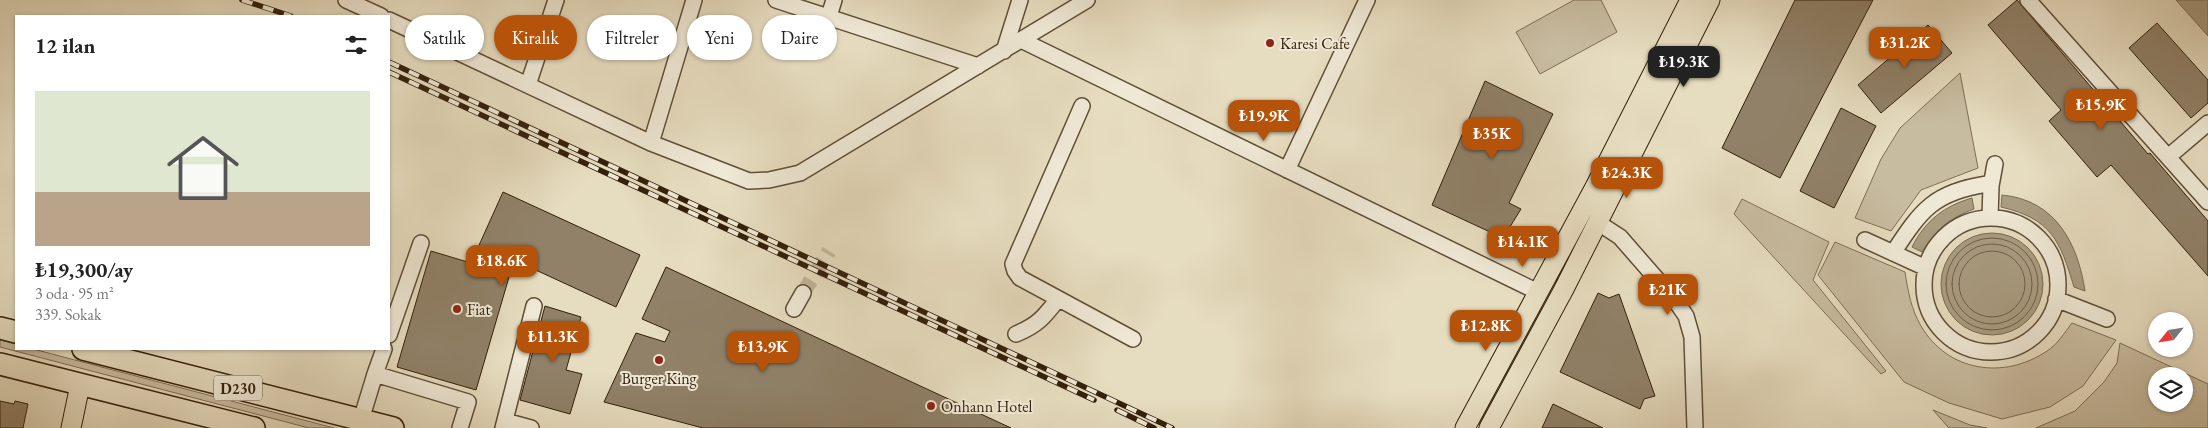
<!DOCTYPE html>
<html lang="tr">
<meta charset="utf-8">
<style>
:root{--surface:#fff;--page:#f2f2f2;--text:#222;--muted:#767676;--line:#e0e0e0;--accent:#b45309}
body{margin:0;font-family:"EB Garamond",serif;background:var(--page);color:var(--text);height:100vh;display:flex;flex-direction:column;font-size:19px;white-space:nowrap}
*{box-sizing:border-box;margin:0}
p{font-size:16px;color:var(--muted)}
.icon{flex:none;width:28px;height:28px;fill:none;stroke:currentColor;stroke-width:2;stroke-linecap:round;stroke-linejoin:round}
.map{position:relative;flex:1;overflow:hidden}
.details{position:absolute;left:15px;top:15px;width:375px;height:335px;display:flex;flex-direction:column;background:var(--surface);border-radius:0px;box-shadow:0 1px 4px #0004}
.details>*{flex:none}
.hud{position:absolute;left:405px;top:15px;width:475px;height:45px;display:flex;gap:10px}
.needle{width:32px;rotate:240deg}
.buttons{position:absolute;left:2148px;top:312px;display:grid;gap:10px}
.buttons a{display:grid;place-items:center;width:45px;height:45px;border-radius:50%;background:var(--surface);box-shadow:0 1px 4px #0004;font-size:25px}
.price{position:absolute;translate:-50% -42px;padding:0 11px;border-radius:10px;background:var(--accent);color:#fff;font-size:16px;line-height:32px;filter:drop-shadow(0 1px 2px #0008)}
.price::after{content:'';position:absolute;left:50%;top:30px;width:15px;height:11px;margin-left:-8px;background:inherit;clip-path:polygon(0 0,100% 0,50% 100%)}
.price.active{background:#222;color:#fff}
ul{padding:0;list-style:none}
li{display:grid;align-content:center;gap:10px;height:265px;padding:0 20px}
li+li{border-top:1px solid var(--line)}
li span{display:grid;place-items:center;height:155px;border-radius:0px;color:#555}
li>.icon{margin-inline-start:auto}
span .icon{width:90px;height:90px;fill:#fffc;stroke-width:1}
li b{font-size:21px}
h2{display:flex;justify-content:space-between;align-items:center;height:60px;padding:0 20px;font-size:21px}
.chip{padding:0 18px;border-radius:22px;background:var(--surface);box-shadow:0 1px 4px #0004;font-size:18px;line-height:45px}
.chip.active{background:var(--accent);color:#fff}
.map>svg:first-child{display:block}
</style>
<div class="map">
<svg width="2208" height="428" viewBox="0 0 2208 428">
<rect width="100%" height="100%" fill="#e6dcbf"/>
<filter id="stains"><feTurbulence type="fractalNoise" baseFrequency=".004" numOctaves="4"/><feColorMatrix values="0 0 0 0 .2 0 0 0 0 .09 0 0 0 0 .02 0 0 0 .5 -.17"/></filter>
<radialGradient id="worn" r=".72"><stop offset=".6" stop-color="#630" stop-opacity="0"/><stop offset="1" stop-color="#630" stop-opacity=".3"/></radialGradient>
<path fill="#c8bca0" stroke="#7e6e55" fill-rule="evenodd" d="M1574,0H1601L1617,32L1540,74L1516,32Z
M1960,73L1978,168L1921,190L1891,231L1855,218L1881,159L1900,128Z
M1742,199L1829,242L1813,280L1886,371L1881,374L1734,214Z
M1835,242L1905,272C1908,291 1911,309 1921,326C1948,372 2004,380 2047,351C2057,345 2065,332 2072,323L2116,340L2083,386L2050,407L2002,419L1949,403L1904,382L1818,275Z
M0,340L16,344V349H33L334,428H309L0,347Z
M2120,343L2208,384V428H2036L2075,411L2104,382L2117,363ZM2156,376H2184V404H2156Z
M1933,410L1970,425L1987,428H1949Z"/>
<path fill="#a99c81" stroke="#7a6a51" d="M2176,0H2208V36Z
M2002,195C2056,200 2078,244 2085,291L2074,287C2060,241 2052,219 2001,207Z
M1972,198L1974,209C1950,218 1936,229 1922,252L1912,247C1925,221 1944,206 1972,198Z
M1941 284a51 51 0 1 1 102 0a51 51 0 1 1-102 0Z"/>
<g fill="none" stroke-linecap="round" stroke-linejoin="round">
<path stroke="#6e5e46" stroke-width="1" d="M1946 284a46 46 0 1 1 92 0a46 46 0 1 1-92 0Z
M1952 284a40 40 0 1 1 80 0a40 40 0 1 1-80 0Z
M1959 284a33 33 0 1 1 66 0a33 33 0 1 1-66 0Z"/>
</g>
<path fill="#908168" stroke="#331f0a" d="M1795,0H1873L1780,178L1722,148Z
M2017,0L2148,154L2150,153L2208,221V276L2111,165L2097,177L2049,121L2061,110L1988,25Z
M2157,23L2208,80V103L2191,118L2129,48Z
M1928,25L1952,53L1881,113L1858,85Z
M1485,81L1553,114L1509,203L1521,209L1503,238L1432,205Z
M1841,108L1876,126L1834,208L1800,191Z
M503,192L640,255L616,307L514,260L476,390L397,367L431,251L471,263Z
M666,267L901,377L1011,428H703L604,402L636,333L665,342L670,331L642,319Z
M1598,293L1609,298L1619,294L1655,396L1644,399L1640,409L1560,372Z
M545,306L581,317L566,370L582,374L570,414L520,400Z
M0,401L14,404L15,401L28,404L23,428H0Z
M1553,404L1603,428H1542Z"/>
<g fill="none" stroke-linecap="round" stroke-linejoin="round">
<path stroke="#c2b69b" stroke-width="15" stroke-dasharray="15 8" stroke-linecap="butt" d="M803,293L829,251"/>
<g stroke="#604e37" stroke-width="18">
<path id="minor" d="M346,0L381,16
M776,0L978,66
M2028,0L2208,202
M829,16L834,0
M389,20L651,143L749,181L769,180L800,173L1087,0
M1021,40L1538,292
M1004,51L1020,0
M528,85L556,0
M1082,106L1013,264L1015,271L1020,278L1133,339
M651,143L694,0
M2168,157L2208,123
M1287,170L1367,0
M1990,217L1991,186
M1924 285a67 67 0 1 1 134 0a67 67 0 1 1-134 0Z
M1597,222L1620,237L1675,300L1686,316L1692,337L1695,428
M1865,240L1926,268
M1893,253C1921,210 1934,192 1987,184L1991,186L1995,164
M2056,299L2107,319
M794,309L803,293
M1016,334C1038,325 1044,317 1058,299
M389,335L421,243
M375,374L384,349
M361,420L375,374L468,402L460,428
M505,421L531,428
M503,428L534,306"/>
</g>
<g stroke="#331f0a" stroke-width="21">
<path id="major" d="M71,428L80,385
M1465,428L1595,187L1690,0
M1489,428L1564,289L1710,0"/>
</g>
<g stroke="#331f0a" stroke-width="24">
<path id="highway" d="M0,328L16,332
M83,349L393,428
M0,364L254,428"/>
</g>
<use href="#minor" stroke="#efe8d5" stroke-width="15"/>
<use href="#major" stroke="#e6dcbf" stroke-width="19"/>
<use href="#highway" stroke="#e6dcbf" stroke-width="21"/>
<g stroke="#331f0a" stroke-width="5.5">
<path id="rail" d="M242,0L291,16
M389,62L1172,428
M389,72L1094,400
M1117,410L1154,428"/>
</g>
<use href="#rail" stroke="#efe8d5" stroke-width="4" stroke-dasharray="11" stroke-linecap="butt"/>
</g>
<g fill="#8f2418" stroke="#efe8d5" stroke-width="2">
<circle cx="1270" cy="43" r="5"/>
<circle cx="457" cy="309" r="5"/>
<circle cx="659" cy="360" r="5"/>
<circle cx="931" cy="406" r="5"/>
</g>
<g text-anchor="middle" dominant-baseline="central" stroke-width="4" stroke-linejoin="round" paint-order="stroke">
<rect fill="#efe8d5" stroke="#6b5b47" stroke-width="1" x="214" y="375.5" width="48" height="25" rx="4"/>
<g font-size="15" font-weight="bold" fill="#331f0a">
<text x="238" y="388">D230</text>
</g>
<g font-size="16" fill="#331f0a" stroke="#efe8d5" text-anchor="start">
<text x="1280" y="43">Karesi Cafe</text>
<text x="467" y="309">Fiat</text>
<text x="659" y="378" text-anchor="middle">Burger King</text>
<text x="941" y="406">Onhann Hotel</text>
</g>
</g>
<rect width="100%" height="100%" filter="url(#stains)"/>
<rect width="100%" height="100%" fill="url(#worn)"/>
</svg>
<div class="buttons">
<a><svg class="needle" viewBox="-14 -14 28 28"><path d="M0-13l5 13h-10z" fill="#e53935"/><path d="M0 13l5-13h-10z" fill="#767676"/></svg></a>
<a><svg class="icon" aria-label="layers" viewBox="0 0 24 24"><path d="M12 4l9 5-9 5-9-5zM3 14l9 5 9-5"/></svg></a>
</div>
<b class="price" style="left:1905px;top:69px">₺31.2K</b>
<b class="price active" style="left:1684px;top:88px">₺19.3K</b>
<b class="price" style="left:2101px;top:131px">₺15.9K</b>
<b class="price" style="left:1264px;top:142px">₺19.9K</b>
<b class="price" style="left:1492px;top:160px">₺35K</b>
<b class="price" style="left:1627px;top:199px">₺24.3K</b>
<b class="price" style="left:1523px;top:268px">₺14.1K</b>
<b class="price" style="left:502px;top:287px">₺18.6K</b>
<b class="price" style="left:1668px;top:316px">₺21K</b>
<b class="price" style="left:1486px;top:352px">₺12.8K</b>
<b class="price" style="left:553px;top:363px">₺11.3K</b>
<b class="price" style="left:763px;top:373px">₺13.9K</b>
<div class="hud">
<a class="chip">Satılık</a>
<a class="chip active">Kiralık</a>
<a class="chip">Filtreler</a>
<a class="chip">Yeni</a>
<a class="chip">Daire</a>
</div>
<section class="details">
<h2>12 ilan<svg class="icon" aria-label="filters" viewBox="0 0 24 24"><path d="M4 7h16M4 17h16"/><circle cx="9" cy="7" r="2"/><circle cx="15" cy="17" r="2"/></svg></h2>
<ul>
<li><span style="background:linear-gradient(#dfe7d0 65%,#b9a48a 0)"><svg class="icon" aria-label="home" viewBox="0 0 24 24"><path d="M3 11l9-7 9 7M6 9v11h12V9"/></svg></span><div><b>₺19,300/ay</b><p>3 oda · 95 m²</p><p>339. Sokak</p></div></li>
</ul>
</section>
</div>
